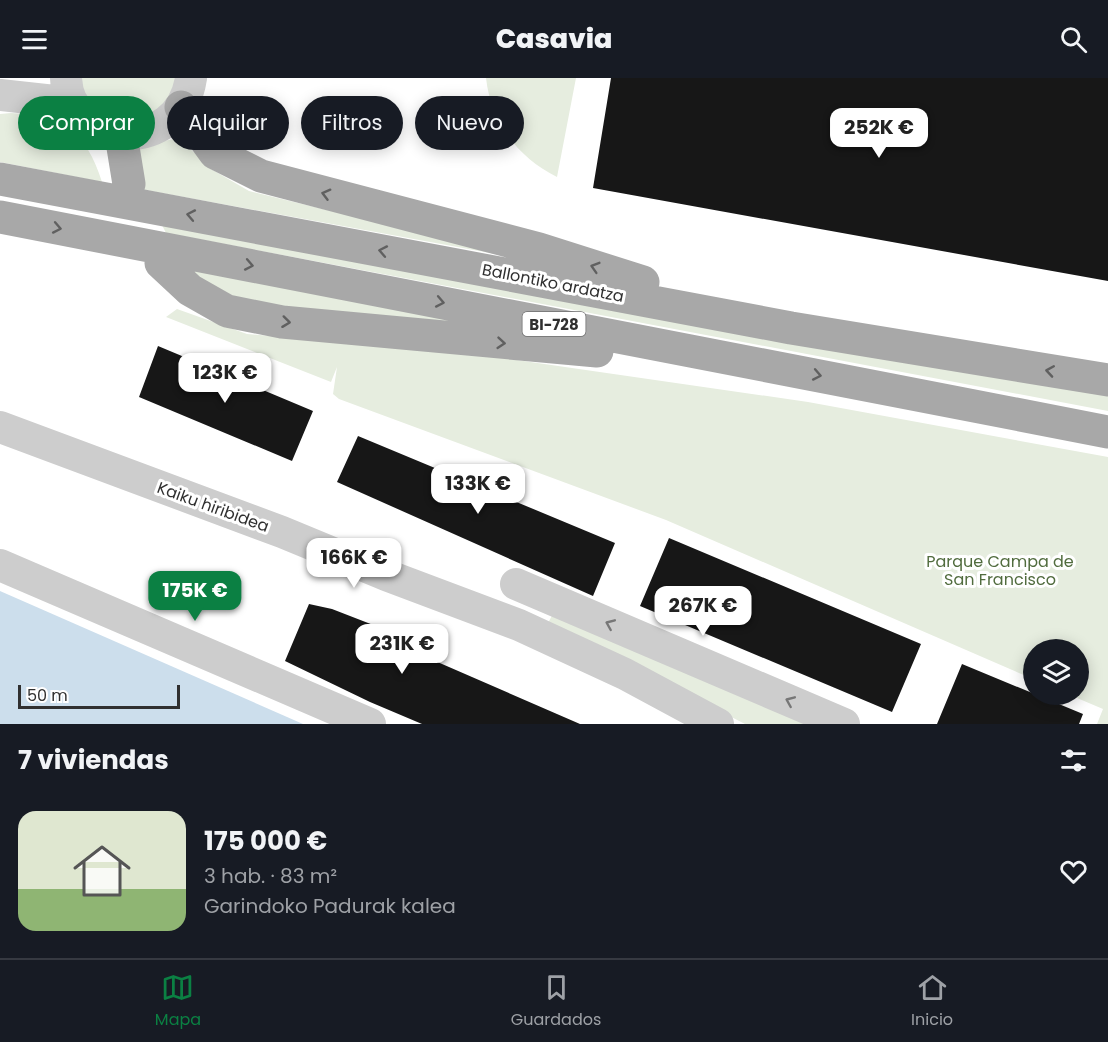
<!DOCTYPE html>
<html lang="es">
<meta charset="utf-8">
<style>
:root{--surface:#171b24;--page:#242831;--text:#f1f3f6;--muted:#9ea1a6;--line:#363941;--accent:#0b8043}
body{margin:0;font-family:Poppins,sans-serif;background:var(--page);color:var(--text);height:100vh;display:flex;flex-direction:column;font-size:22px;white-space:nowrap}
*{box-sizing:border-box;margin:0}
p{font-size:20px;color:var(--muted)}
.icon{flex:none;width:33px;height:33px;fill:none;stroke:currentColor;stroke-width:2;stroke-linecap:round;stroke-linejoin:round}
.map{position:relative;height:646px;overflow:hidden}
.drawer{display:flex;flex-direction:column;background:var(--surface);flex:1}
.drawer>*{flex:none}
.banner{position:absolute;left:18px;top:18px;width:600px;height:54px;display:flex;gap:12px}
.tools{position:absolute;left:1023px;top:561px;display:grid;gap:12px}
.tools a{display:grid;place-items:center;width:66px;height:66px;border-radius:50%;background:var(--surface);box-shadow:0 3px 15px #0003;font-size:30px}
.scale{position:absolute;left:18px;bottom:15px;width:162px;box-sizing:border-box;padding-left:6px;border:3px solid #303030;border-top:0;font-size:16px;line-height:21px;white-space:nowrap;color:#303030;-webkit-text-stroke:4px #fff;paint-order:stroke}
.price{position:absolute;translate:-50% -51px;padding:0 14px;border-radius:12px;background:#fff;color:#222;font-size:20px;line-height:39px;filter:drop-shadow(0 2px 3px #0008)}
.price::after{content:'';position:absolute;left:50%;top:36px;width:18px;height:14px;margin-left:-9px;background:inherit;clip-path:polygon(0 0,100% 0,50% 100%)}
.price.on{background:var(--accent);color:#fff}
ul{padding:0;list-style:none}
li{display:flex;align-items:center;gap:18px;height:150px;padding:0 18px}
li+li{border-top:2px solid var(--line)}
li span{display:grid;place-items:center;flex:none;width:168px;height:120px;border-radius:18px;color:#555}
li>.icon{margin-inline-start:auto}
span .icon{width:72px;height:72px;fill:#fffc;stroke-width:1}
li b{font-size:26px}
h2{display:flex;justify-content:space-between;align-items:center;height:72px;padding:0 18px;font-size:26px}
.tag{padding:0 21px;border-radius:27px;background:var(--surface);box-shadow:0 3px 15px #0003;font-size:21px;line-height:54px}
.tag.on{background:var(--accent);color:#fff}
header{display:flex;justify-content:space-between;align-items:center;height:78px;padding:0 18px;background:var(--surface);font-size:27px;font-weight:800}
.tab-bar{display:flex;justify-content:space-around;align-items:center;height:84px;border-top:2px solid var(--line);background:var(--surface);font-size:16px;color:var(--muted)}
.tab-bar a{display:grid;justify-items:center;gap:3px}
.tab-bar .on{color:var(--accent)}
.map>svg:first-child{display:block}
</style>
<header><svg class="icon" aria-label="menu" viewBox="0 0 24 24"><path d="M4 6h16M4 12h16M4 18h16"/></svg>Casavia<svg class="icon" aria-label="search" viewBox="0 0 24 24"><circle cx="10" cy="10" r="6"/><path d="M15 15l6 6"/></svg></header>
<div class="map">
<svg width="1108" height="646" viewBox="0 0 1108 646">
<rect width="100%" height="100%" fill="#fff"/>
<path fill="#e6eddf" d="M77,0H185L170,29L122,46L90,28Z
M486,0H576L557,99C518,80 491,44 486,0Z
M11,35C63,38 86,53 102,104L0,84V36Z
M179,60L211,91L249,113L545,185L140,111L138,68Z
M161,145L1108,318V333L166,155Z
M182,188L578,262L272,229L213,214Z
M177,231L247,256L475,276L808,324L1108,379V646H1097L1103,631L1070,617L1078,616V572H1034L1033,601L666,442L339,321L333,316L337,289L331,304L166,239Z
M555,532L819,646H745L548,545Z"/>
<path fill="#ccdeec" d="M0,513L303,646H0Z"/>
<path fill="#171717" d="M611,0H1108V203L593,110Z
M158,268L313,333L292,383L139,319Z
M358,358L615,465L593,518L337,404Z
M669,460L921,566L892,634L640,528Z
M309,526L332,531L399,557L396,566L580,646H422L370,624L285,583Z
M962,586L1083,636L1079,646H937Z"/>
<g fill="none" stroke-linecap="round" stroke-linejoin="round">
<path stroke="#cdcdcd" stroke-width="32" d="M66,0C69,71 179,79 191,0
M0,17L73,25
M0,349L282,454L386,497L519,547L625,596L718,646
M0,487L370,646
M516,506L844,646"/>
<path stroke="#a8a8a8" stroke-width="33" d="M181,29L215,75L261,98L539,171L643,204
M121,57L129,106
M0,101L791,250L1108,302
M0,139L1108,354
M161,185L190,212L227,233L282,244L597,273"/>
</g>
<defs><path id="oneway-chevron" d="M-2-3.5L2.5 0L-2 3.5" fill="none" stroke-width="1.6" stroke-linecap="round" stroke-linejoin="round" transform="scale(1.5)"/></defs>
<g stroke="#606060">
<use href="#oneway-chevron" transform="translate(326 116) rotate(-165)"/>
<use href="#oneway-chevron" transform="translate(191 137) rotate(-169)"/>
<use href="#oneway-chevron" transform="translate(57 150) rotate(11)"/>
<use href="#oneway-chevron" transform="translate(383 173) rotate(-169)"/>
<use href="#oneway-chevron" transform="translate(249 187) rotate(11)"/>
<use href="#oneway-chevron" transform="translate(595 189) rotate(-163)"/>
<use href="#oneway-chevron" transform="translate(440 224) rotate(11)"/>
<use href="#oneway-chevron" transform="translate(286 244) rotate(7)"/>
<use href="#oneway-chevron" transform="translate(501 265) rotate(5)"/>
<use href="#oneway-chevron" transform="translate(1050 293) rotate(-171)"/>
<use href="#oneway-chevron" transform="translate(817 297) rotate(11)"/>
</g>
<g stroke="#777">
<use href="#oneway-chevron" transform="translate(610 546) rotate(-157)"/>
<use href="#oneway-chevron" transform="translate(790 623) rotate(-157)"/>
</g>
<g text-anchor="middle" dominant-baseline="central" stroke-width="6" stroke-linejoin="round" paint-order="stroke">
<rect fill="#fff" stroke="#6e6e6e" stroke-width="1.5" x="522.5" y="234" width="63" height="24" rx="4.5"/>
<g font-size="15" font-weight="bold" fill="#303030">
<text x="554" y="246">BI-728</text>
</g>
<g font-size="16" fill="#303030" stroke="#fff">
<text transform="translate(553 205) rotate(11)">Ballontiko ardatza</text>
<text transform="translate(213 429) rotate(20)">Kaiku hiribidea</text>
</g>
<g font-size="16" fill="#516c3e" stroke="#fff">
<text x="1000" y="483">Parque Campa de<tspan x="1000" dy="18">San Francisco</tspan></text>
</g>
</g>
</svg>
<div class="tools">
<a><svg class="icon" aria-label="layers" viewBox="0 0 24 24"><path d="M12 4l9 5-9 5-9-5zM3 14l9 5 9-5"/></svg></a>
</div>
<div class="scale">50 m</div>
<b class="price" style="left:879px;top:81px">252K €</b>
<b class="price" style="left:225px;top:326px">123K €</b>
<b class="price" style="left:478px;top:437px">133K €</b>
<b class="price" style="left:354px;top:511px">166K €</b>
<b class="price on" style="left:195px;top:544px">175K €</b>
<b class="price" style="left:703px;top:559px">267K €</b>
<b class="price" style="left:402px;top:597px">231K €</b>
<div class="banner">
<a class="tag on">Comprar</a>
<a class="tag">Alquilar</a>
<a class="tag">Filtros</a>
<a class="tag">Nuevo</a>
</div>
</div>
<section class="drawer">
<h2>7 viviendas<svg class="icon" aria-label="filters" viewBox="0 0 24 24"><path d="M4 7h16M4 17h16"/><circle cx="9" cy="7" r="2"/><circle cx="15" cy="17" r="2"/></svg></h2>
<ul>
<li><span style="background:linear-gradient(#dfe7d0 65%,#8fb573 0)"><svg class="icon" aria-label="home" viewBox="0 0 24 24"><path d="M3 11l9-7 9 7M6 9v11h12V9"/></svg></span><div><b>175 000 €</b><p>3 hab. · 83 m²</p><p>Garindoko Padurak kalea</p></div><svg class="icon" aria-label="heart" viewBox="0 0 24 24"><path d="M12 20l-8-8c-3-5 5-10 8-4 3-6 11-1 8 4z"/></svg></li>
</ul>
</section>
<nav class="tab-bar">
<a class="on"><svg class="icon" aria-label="map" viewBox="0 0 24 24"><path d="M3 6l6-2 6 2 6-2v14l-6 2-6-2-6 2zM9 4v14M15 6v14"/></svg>Mapa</a>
<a><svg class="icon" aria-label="saved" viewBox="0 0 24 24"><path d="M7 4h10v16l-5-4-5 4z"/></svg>Guardados</a>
<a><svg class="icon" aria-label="home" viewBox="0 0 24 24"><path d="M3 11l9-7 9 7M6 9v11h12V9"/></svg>Inicio</a>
</nav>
